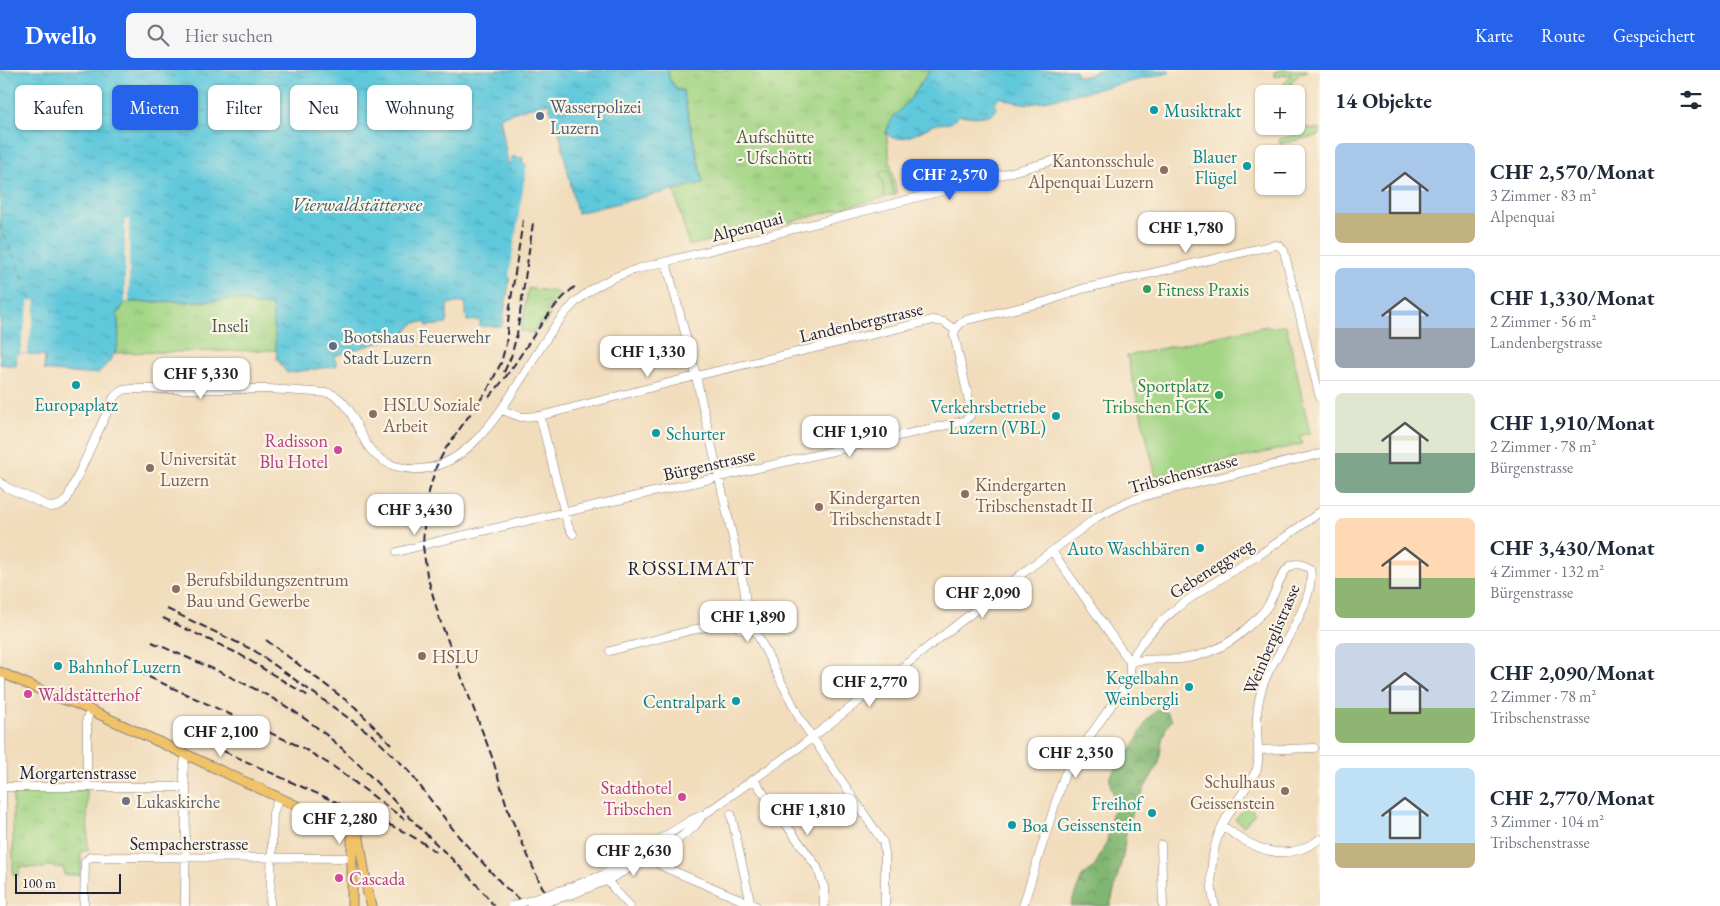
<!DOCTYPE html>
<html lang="de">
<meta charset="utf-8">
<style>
:root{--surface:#fff;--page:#f6f6f7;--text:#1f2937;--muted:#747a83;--line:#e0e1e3;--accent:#2563eb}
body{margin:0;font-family:"EB Garamond",serif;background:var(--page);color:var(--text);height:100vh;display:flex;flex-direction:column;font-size:19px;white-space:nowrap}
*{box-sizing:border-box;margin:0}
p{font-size:16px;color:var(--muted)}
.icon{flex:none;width:28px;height:28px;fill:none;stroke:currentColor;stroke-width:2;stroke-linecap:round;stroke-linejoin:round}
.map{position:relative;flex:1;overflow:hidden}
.sheet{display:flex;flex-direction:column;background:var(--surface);width:400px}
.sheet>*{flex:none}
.hud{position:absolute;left:15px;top:15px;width:475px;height:45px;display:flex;gap:10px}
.buttons{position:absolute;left:1255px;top:15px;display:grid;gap:10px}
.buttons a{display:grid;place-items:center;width:50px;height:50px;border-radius:8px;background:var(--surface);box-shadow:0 1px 4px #0004;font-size:25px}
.scale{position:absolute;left:15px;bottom:12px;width:106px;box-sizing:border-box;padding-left:5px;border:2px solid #22223b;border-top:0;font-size:14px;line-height:18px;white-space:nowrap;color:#22223b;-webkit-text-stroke:4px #fcf5e5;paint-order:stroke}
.price{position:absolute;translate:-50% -42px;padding:0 11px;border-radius:10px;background:#fff;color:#222;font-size:16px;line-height:32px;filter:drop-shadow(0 1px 2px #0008)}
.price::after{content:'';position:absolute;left:50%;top:30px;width:15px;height:11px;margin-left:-8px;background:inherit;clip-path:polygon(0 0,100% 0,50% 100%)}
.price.selected{background:var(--accent);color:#fff}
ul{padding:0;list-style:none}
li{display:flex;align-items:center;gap:15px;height:125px;padding:0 15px}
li+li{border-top:1px solid var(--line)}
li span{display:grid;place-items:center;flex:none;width:140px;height:100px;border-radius:8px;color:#555}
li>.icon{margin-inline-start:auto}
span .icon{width:60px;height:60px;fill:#fffc;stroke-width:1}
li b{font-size:21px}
h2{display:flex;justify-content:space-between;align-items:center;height:60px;padding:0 15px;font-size:21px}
.pill{padding:0 18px;border-radius:8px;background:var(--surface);box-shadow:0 1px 4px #0004;font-size:18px;line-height:45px}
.pill.selected{background:var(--accent);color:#fff}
header{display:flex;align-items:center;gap:30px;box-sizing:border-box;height:70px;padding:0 25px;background:var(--accent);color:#fff}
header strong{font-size:24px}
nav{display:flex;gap:28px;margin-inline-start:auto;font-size:18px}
.search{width:350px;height:45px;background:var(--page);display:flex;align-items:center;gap:12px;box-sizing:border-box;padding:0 18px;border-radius:8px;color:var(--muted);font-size:19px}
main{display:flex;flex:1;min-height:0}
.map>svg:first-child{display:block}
</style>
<header>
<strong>Dwello</strong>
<div class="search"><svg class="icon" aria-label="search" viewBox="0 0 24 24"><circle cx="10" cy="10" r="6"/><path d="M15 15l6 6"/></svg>Hier suchen</div>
<nav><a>Karte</a><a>Route</a><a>Gespeichert</a></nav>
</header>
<main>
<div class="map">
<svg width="1320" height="836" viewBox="0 0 1320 836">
<defs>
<pattern id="forest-crowns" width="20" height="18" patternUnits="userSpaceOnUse" patternTransform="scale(1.25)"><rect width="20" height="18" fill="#80b671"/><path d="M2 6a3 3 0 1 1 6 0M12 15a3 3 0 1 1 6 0" fill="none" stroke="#68945e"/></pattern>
<pattern id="park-tufts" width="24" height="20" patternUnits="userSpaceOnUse" patternTransform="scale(1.25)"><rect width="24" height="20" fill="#a1d483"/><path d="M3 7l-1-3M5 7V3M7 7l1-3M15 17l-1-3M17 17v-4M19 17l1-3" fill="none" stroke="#8ab672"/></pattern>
<pattern id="water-ripples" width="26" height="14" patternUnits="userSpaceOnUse" patternTransform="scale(1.25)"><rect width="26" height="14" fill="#5fc8db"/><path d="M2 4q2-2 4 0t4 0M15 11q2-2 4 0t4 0" fill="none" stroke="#4ea2b3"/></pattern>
</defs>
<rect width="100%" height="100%" fill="#fcf5e5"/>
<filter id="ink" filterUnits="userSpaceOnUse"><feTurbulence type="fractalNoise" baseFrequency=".02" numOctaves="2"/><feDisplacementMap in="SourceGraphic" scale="10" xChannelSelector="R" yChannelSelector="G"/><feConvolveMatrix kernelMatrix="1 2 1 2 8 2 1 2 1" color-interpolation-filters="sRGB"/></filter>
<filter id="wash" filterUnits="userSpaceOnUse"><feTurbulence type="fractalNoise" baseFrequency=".0096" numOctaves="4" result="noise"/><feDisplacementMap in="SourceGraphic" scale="20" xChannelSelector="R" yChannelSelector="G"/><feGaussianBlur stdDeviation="1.12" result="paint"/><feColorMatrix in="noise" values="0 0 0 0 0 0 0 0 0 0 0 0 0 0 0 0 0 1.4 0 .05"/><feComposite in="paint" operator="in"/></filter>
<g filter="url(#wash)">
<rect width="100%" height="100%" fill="#f1dcbb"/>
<path fill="url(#forest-crowns)" stroke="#516c56" d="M1157,640L1166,642L1172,650L1166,658L1162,670L1159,693L1144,719L1127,755L1123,786L1110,836H1070L1082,807L1095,796L1107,771L1113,738V723L1110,714V706L1131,680L1149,647Z"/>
<path fill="url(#park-tufts)" stroke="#627b5f" d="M668,0H930L911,28L891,50L886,62L890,91L897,124L798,150L689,176L674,119L703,112L683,21L677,19L669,8Z
M528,218L557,222L560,225L546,241L550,245L544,254L540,252L533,263L521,261Z
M230,229H238L254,235L273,236L277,280L115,283L119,259L117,245L125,232L204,231Z
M87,719L88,781H81V805H64V798L46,796L45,798L19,797V805H13V720Z"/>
<path fill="#a1d483" stroke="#627b5f" d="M1283,0H1308L1297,6L1291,13C1299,27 1302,39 1301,55L1311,59H1320V65L1280,74L1279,69L1304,63L1293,56H1296V24H1281L1284,14L1291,4L1275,7L1274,2Z
M889,100L894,125L885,127L880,102Z
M1286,255L1310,363L1300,366L1302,374L1156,407L1127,286L1266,256L1271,258Z
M1247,736L1255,743L1244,756L1235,749Z"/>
<path fill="url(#water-ripples)" stroke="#40758b" d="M0,0H668L669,8L676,19L683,21L703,113L577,143L557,52L554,53L549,33L527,38L500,47L508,94H510L511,87L523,88L522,94L528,95L502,256H480V250L467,251L465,232L447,234V254L427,256L425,252L414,253L403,265L334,286L337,296L287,303L277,289L272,236L254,235L238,229H230L204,231L125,232L117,245C121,273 119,284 98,303L83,304L44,300L45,286L20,283H17L16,296L0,294Z
M930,0H1075L1078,6C1085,7 1091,5 1097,0H1169V3L1031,34L1014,32L1000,27L994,34L997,37L994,43C980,48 974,47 959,45C949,58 947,51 934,55C921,60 896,78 886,62L891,50L911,28Z"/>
<path fill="#f1dcbb" d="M527,94L530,95L512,207H509Z
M129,149V233L125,232V150Z
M29,230L36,231L27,284L20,283Z"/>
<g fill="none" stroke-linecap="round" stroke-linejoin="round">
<path stroke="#375c73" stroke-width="1" stroke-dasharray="6 5" stroke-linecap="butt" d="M0,154L32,231"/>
</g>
</g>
<g filter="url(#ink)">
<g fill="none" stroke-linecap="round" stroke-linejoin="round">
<g stroke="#8a7f7b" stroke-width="9">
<path id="minor" d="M666,192L692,289L744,517L746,535
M502,340L521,347L540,346L696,306L933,250L944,252L955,260L960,254L966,250L1045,232L1082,219L1275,175L1280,176L1284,181L1320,328
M540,346L568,456L573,464
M0,412L6,417L50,437C58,437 64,434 68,427L114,327L123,320L131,319H269L329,323C362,335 353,383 395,396C481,422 523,287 569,239C587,219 611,207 637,199L946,120L1059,89
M1052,481L1130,592
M397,482L439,471L964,351L970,346V335L954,265L955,260
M734 548a13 13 0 1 1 26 0a13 13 0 1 1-26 0Z
M754,558L800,649L883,772L885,783V836
M610,581L692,560L735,551
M1130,592C1146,588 1163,590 1180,589C1200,587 1224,578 1240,564C1249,556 1260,547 1267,537C1279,521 1282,480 1310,499C1317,527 1282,576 1269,601C1260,619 1256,637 1257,657C1257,672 1260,685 1257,699C1247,719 1232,736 1222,756C1211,780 1208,810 1215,836
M1130,592C1156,543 1206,518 1251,490C1275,475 1298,458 1320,442
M3,603L1,608L3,836
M1259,680L1314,678
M754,710L817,797L824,817V836
M0,717H186
M87,717V648L91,640
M731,744L751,835
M1223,756C1253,779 1285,795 1320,769
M1161,775L1163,836
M650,786L655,792L666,798L756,836
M606,808L614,819L630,836
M568,818L603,805L691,750L705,744L805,673L1032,496L1097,447L1129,431L1155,423L1320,384
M573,824L608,810L667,778L695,756L703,745
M84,836L85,792L90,787L352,788
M185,836L186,717C182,706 183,696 186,685
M270,836L273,743L279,727
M1023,836L1064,706L1073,690L1127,613L1130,606V592"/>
</g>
<g stroke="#8a7f7b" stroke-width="11">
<path id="major" d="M0,602L54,626L77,634L349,760L359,768L368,824L372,836
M352,836V762"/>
</g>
<use href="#minor" stroke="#fff" stroke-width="8"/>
<use href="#major" stroke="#f0c369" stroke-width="9"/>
<path stroke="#22223b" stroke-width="2" stroke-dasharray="8 4" stroke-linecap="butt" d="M523,150L509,243L506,274L501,293L488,319L446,378L436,397L425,436L423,476L427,505L440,550L492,687L509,743L540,813L554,836
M504,302L511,287L517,264L533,153
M489,327C522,292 539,245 577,215
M167,539L255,581L372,665L407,699L459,767L504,816L526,836
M163,548L239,584L310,627
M266,570L355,637L391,674
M152,572C205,596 261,617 308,651C349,680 383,720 418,756C444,782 472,806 494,836
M138,602L301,677L334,697L404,749
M180,661C232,685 284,709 336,732C371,748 408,759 438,784"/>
<g stroke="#8a7f7b" stroke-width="9" stroke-linecap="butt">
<path id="minor-bridge" d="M512,836L568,818
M533,836L573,824"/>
</g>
<use href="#minor-bridge" stroke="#fff" stroke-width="8"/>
</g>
</g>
<g fill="#0f9aa8" stroke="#fcf5e5" stroke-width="2">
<circle cx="1154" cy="40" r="5"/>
<circle cx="1247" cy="96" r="5"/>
<circle cx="76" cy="315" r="5"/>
<circle cx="1056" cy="346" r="5"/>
<circle cx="656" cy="363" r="5"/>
<circle cx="1200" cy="478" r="5"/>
<circle cx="58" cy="596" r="5"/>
<circle cx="1189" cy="617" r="5"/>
<circle cx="736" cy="631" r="5"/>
<circle cx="1152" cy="743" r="5"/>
<circle cx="1012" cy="755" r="5"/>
</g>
<g fill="#5c6f8a" stroke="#fcf5e5" stroke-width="2">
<circle cx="540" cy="46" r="5"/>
<circle cx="333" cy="276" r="5"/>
</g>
<g fill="#8d6e63" stroke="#fcf5e5" stroke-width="2">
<circle cx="1164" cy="100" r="5"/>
<circle cx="373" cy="344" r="5"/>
<circle cx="150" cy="398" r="5"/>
<circle cx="965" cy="424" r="5"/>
<circle cx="819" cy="437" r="5"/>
<circle cx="176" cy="519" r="5"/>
<circle cx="422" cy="586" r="5"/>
<circle cx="1285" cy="721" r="5"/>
</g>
<g fill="#2e9e5b" stroke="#fcf5e5" stroke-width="2">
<circle cx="1147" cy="219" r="5"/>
<circle cx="1219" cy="325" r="5"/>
</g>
<g fill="#d1479c" stroke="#fcf5e5" stroke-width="2">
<circle cx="338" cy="380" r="5"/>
<circle cx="28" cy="624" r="5"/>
<circle cx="682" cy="727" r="5"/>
<circle cx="339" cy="808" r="5"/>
</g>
<circle fill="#6b7280" stroke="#fcf5e5" stroke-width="2" cx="126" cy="731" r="5"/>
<g text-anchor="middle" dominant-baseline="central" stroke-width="4.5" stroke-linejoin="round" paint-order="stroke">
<g font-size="18" fill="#4e5e75" stroke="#fcf5e5" text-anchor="start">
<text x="550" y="36">Wasserpolizei<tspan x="550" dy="21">Luzern</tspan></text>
<text x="343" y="266">Bootshaus Feuerwehr<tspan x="343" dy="21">Stadt Luzern</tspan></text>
</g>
<g font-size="18" fill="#0d838f" stroke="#fcf5e5" text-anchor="end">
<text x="1164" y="40" text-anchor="start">Musiktrakt</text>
<text x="1237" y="86">Blauer<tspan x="1237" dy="21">Flügel</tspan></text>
<text x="76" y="334" text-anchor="middle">Europaplatz</text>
<text x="1046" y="336">Verkehrsbetriebe<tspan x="1046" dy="21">Luzern (VBL)</tspan></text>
<text x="666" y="363" text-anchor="start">Schurter</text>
<text x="1190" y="478">Auto Waschbären</text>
<text x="68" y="596" text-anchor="start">Bahnhof Luzern</text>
<text x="1179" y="607">Kegelbahn<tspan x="1179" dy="21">Weinbergli</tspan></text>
<text x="726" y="631">Centralpark</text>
<text x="1142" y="733">Freihof<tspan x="1142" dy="21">Geissenstein</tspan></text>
<text x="1022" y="755" text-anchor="start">Boa</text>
</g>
<g font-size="18" fill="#485751" stroke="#fcf5e5">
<text x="775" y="66">Aufschütte<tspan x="775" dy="21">- Ufschötti</tspan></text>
<text x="230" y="255">Inseli</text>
</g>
<g font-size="18" fill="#785e54" stroke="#fcf5e5" text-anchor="start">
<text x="1154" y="90" text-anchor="end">Kantonsschule<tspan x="1154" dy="21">Alpenquai Luzern</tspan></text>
<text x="383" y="334">HSLU Soziale<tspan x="383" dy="21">Arbeit</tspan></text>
<text x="160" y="388">Universität<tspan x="160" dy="21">Luzern</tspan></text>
<text x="975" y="414">Kindergarten<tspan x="975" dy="21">Tribschenstadt II</tspan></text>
<text x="829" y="427">Kindergarten<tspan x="829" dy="21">Tribschenstadt I</tspan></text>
<text x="186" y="509">Berufsbildungszentrum<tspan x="186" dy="21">Bau und Gewerbe</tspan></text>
<text x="432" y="586">HSLU</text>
<text x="1275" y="711" text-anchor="end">Schulhaus<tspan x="1275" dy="21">Geissenstein</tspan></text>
</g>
<g font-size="18" fill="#22223b" stroke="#fcf5e5">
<text transform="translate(747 156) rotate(-15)">Alpenquai</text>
<text transform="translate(861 252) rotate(-13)">Landenbergstrasse</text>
<text transform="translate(709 394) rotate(-13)">Bürgenstrasse</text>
<text transform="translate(1183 403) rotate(-15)">Tribschenstrasse</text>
<text transform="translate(1211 498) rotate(-33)">Gebeneggweg</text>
<text transform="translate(1271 569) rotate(-67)">Weinberglistrasse</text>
<text x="78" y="702">Morgartenstrasse</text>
<text x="189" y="773">Sempacherstrasse</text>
</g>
<g font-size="18" fill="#27864d" stroke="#fcf5e5" text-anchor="start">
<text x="1157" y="219">Fitness Praxis</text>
<text x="1209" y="315" text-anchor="end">Sportplatz<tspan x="1209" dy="21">Tribschen FCK</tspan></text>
</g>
<g font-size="18" fill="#b23c85" stroke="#fcf5e5" text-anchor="end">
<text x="328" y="370">Radisson<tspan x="328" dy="21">Blu Hotel</tspan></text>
<text x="38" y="624" text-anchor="start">Waldstätterhof</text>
<text x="672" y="717">Stadthotel<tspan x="672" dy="21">Tribschen</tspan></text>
<text x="349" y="808" text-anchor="start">Cascada</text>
</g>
<g font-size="18" fill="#5b616d" stroke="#fcf5e5" text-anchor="start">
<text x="136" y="731">Lukaskirche</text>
</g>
<g font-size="19" font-style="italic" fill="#375c73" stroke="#fcf5e5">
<text x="357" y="134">Vierwaldstättersee</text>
</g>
<g font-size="19" letter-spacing="1" fill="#22223b" stroke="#fcf5e5">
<text x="691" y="498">RÖSSLIMATT</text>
</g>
</g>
</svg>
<div class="buttons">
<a>+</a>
<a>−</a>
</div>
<div class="scale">100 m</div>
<b class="price selected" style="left:950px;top:131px">CHF 2,570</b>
<b class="price" style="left:1186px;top:184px">CHF 1,780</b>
<b class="price" style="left:648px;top:308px">CHF 1,330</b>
<b class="price" style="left:201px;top:330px">CHF 5,330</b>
<b class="price" style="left:850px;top:388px">CHF 1,910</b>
<b class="price" style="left:415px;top:466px">CHF 3,430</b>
<b class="price" style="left:983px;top:549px">CHF 2,090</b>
<b class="price" style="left:748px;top:573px">CHF 1,890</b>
<b class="price" style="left:870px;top:638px">CHF 2,770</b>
<b class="price" style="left:221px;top:688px">CHF 2,100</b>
<b class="price" style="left:1076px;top:709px">CHF 2,350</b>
<b class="price" style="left:808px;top:766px">CHF 1,810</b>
<b class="price" style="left:340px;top:775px">CHF 2,280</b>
<b class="price" style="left:634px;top:807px">CHF 2,630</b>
<div class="hud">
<a class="pill">Kaufen</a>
<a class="pill selected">Mieten</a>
<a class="pill">Filter</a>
<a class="pill">Neu</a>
<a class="pill">Wohnung</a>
</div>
</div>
<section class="sheet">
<h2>14 Objekte<svg class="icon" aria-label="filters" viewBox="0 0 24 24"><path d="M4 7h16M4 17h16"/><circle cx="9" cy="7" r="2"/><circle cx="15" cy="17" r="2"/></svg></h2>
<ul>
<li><span style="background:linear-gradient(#a9c7e8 70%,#c2b280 0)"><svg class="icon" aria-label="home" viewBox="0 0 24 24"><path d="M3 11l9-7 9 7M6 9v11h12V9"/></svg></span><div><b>CHF 2,570/Monat</b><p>3 Zimmer · 83 m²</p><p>Alpenquai</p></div></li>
<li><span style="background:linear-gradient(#a9c7e8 60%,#9aa5b1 0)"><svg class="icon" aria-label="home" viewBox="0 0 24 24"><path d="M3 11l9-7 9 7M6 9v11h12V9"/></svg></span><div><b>CHF 1,330/Monat</b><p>2 Zimmer · 56 m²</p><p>Landenbergstrasse</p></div></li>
<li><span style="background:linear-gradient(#dfe7d0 60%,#7fa58c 0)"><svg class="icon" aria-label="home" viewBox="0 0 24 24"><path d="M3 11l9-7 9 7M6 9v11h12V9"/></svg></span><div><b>CHF 1,910/Monat</b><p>2 Zimmer · 78 m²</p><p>Bürgenstrasse</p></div></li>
<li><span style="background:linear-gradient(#ffd9b3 60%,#8fb573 0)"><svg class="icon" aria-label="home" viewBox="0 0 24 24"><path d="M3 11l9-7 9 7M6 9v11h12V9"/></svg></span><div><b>CHF 3,430/Monat</b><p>4 Zimmer · 132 m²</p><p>Bürgenstrasse</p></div></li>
<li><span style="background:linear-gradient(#c9d6e8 65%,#8fb573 0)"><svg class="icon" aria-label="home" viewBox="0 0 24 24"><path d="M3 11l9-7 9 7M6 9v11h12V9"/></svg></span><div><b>CHF 2,090/Monat</b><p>2 Zimmer · 78 m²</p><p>Tribschenstrasse</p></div></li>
<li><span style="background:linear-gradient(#bfe0f5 75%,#c2b280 0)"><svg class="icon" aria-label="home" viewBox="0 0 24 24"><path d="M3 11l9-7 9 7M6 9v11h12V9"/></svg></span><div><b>CHF 2,770/Monat</b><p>3 Zimmer · 104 m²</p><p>Tribschenstrasse</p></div></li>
</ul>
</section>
</main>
